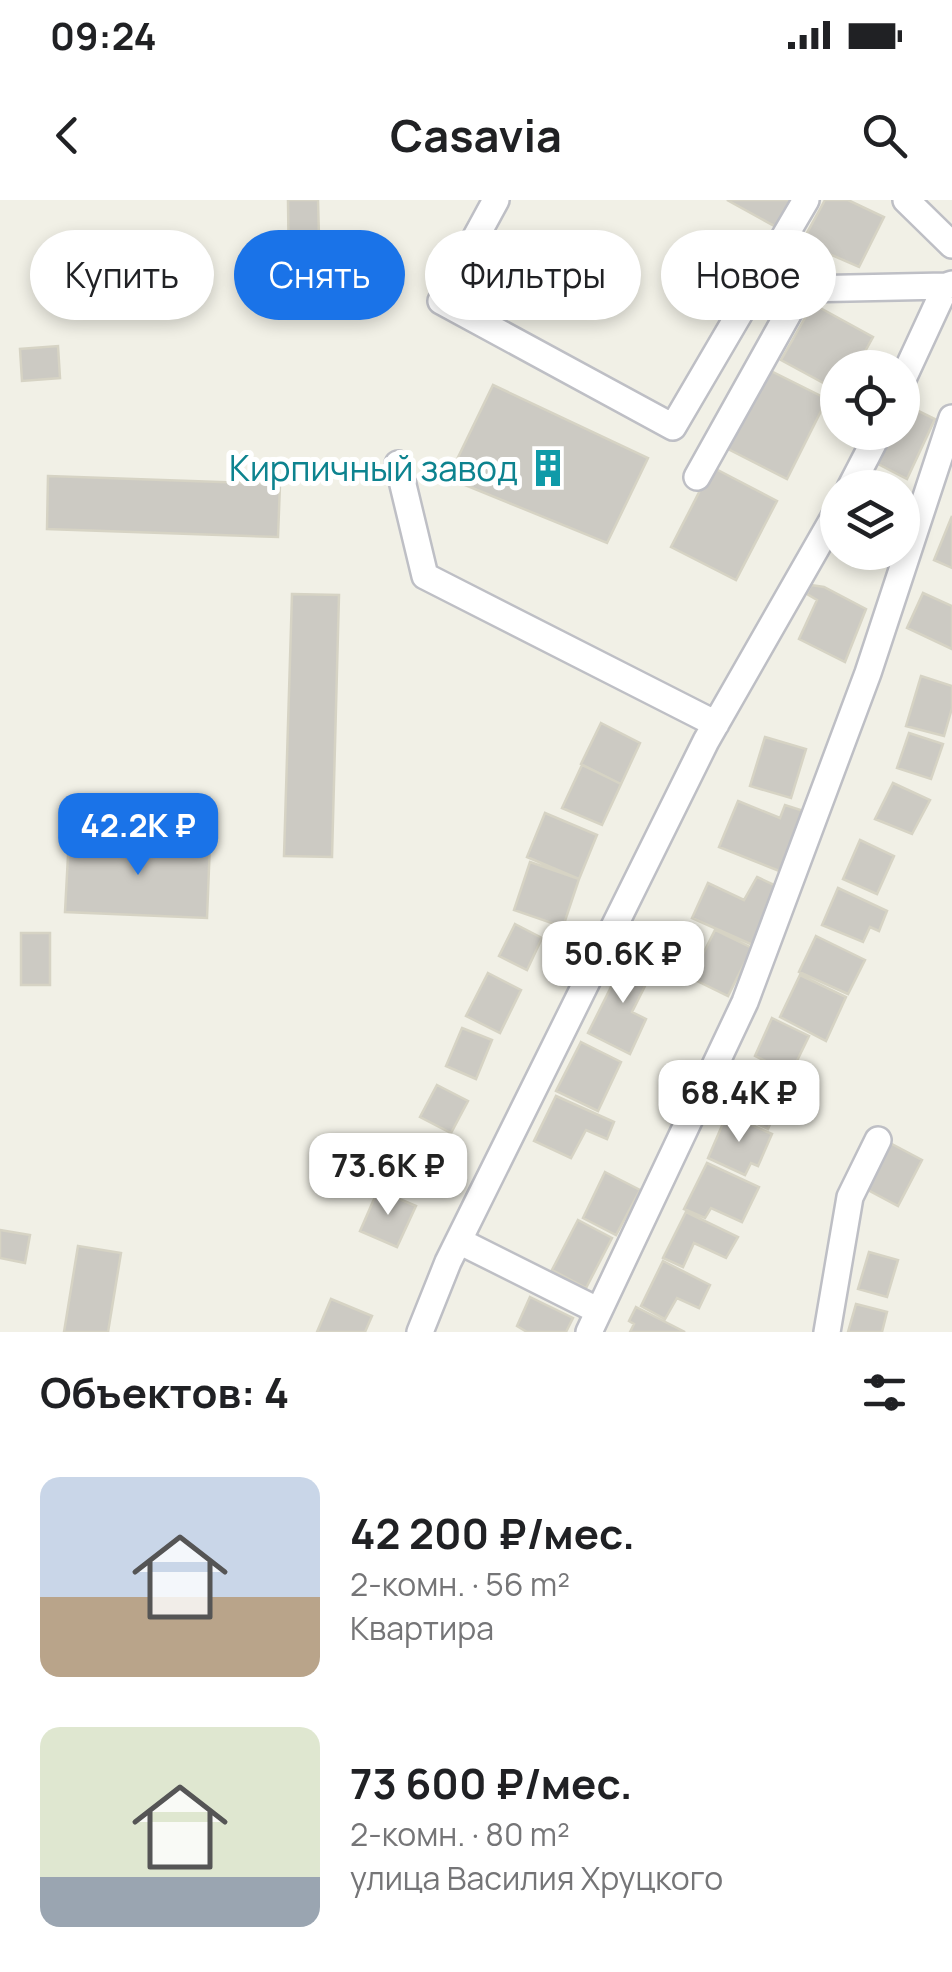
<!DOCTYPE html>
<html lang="ru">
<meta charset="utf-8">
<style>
:root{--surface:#fff;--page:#f2f2f2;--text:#202124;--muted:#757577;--accent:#1a73e8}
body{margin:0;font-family:Manrope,sans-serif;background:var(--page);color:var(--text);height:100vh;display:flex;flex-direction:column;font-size:38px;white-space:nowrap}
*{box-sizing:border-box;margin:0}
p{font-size:32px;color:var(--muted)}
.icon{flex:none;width:55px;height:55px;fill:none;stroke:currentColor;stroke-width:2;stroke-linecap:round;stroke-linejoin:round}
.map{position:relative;height:1132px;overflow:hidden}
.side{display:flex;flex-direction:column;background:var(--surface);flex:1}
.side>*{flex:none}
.top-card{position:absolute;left:30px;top:30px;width:892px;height:90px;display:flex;gap:20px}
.tools{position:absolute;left:820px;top:150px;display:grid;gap:20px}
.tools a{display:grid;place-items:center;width:100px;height:100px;border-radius:50%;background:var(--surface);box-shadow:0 5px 15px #0003;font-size:50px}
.price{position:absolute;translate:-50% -85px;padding:0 22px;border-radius:20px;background:#fff;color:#222;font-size:32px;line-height:65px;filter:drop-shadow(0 2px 5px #0008)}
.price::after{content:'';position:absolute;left:50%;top:60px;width:30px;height:22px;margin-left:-15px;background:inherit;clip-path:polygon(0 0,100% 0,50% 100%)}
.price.on{background:var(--accent);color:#fff}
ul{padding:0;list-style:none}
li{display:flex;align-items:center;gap:30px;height:250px;padding:0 40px}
li span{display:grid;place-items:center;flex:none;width:280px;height:200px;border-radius:20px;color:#555}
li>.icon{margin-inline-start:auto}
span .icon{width:120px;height:120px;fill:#fffc;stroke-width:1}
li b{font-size:42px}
h2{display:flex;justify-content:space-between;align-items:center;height:120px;padding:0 40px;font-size:42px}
.pill{padding:0 35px;border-radius:45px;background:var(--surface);box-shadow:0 5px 15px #0003;font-size:35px;line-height:90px}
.pill.on{background:var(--accent);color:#fff}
.status{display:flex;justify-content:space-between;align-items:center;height:70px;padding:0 50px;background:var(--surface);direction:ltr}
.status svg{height:28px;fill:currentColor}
header{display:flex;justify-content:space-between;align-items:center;height:130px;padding:0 40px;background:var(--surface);font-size:45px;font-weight:700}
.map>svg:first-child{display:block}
</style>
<div class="status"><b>09:24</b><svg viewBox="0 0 49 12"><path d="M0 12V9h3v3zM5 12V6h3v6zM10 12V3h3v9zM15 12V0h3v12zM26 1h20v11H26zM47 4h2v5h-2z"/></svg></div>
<header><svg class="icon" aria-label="back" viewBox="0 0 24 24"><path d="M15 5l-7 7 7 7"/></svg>Casavia<svg class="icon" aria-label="search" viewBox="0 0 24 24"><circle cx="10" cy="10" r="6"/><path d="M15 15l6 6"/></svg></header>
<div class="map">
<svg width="952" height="1132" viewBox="0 0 952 1132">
<rect width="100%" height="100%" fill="#f1f0e6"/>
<path fill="#cccac3" stroke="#d6d3c4" stroke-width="2.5" d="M288,0H318L320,75L289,76Z
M727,0H793L778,28Z
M825,0H848L884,17L859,67L802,42Z
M813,104L873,137L856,168H838V191L781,160Z
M58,146L60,178L22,181L20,149Z
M765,168L827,199L787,279L726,248Z
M493,185L648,258L607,343L448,278Z
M904,204L935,219L907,279L878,264L892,232H902Z
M712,267L777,301L736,380L671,347Z
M48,276L280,284L278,337L47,329Z
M952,316V368L934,360Z
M838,339V352H872L864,366L832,351Z
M811,385L824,387L866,409L845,462L799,439L817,400L807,394Z
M923,393L952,406V449L907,428Z
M292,394L339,395L332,657L284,656Z
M921,476L952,486V508L944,536L906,526Z
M601,523L640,543L621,584L581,564Z
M909,533L943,544L931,579L897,568Z
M765,537L806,549L791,598L750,586Z
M582,565L621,584L602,625L562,608Z
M893,583L930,600L912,634L875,619Z
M738,601L780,618L785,605L810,613L787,674L719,647Z
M545,613L597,635L579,679L527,657Z
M69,637L210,643L207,718L65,712Z
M860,640L894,656L877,694L843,679Z
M530,662L579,679L563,727L514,710Z
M757,677L781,688L755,746L692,718L708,683L744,700Z
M838,688L887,711L879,731L870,727L863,742L822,725Z
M515,724L542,738L527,770L499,756Z
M715,730L752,748L728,796L691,778Z
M21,733H50V785H21Z
M816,736L865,760L848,794L799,772Z
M628,753L655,766L632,812L646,819L630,854L588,833Z
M488,773L521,790L500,833L466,816Z
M800,775L846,797L826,841L780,817Z
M772,818L809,836L791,873L755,856Z
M462,828L492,840L476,879L446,866Z
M581,842L621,862L598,911L556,891Z
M752,866L787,884L768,929L732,912Z
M437,885L468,901L451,933L420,917Z
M556,896L614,922L607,939L586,930L571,958L534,941Z
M727,914L772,934L758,966L751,963L745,975L708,958Z
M405,938L440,954L423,990L388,974Z
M890,943L922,960L898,1006L866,989Z
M707,963L759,987L742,1022L711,1008L705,1018L684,1009Z
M605,972L640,990L616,1035L583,1018Z
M378,990L416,1006L397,1047L360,1031Z
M686,1012L738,1037L726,1058L694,1043L683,1067L663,1058Z
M578,1020L612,1038L586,1088L552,1070Z
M0,1030L30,1035L25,1063L0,1058Z
M78,1046L121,1053L108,1132H64Z
M869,1052L898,1060L887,1097L858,1089Z
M663,1061L710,1085L699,1108L677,1098L665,1119L641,1106Z
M530,1097L573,1118L566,1132H527L517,1126Z
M331,1099L372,1116L365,1132H317Z
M856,1104L887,1112L882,1132H848Z
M636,1107L685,1132H630L634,1124L629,1121Z"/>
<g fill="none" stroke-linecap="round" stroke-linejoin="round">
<g stroke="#bebfc5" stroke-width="30">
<path id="minor" d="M496,0L441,101L673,227L806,0
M906,0L952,45
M902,181L946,86L952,84
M398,264L425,376L716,524
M697,277L802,89L946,86
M850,288L879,232
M459,1041L599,1111
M420,1132L448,1062L706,541L838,310
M589,1132L745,802L868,473L952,218
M827,1132L850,997L878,940"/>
</g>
<use href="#minor" stroke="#fff" stroke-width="25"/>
</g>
<defs>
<g id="building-bare" transform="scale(3)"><path d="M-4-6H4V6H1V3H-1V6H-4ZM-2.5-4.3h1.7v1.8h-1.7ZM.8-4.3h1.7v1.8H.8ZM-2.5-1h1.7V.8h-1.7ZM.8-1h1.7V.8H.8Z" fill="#0f9aa8" stroke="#fff" stroke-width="2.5" paint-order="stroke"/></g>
</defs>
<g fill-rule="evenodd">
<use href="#building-bare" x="548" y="268"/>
</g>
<g text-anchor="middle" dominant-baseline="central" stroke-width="10" stroke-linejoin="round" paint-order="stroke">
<g font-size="35" fill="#0d838f" stroke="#fff" text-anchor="end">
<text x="518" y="268">Кирпичный завод</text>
</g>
</g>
</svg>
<div class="tools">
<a><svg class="icon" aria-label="locate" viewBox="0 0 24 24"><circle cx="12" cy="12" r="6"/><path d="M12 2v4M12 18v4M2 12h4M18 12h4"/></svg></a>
<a><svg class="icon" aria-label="layers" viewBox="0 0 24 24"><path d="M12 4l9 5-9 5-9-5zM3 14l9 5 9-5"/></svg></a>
</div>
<b class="price on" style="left:138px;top:678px">42.2K ₽</b>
<b class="price" style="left:623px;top:806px">50.6K ₽</b>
<b class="price" style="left:739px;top:945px">68.4K ₽</b>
<b class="price" style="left:388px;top:1018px">73.6K ₽</b>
<div class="top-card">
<a class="pill">Купить</a>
<a class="pill on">Снять</a>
<a class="pill">Фильтры</a>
<a class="pill">Новое</a>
</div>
</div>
<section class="side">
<h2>Объектов: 4<svg class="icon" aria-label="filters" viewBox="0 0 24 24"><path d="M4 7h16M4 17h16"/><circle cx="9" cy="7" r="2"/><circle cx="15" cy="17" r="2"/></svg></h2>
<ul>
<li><span style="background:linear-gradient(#c9d6e8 60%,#b9a48a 0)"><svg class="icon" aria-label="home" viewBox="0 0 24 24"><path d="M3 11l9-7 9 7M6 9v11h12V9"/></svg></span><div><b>42 200 ₽/мес.</b><p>2-комн. · 56 m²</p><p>Квартира</p></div></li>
<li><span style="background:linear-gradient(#dfe7d0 75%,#9aa5b1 0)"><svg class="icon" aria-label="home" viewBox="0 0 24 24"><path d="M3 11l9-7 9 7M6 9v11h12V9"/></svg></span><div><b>73 600 ₽/мес.</b><p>2-комн. · 80 m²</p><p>улица Василия Хруцкого</p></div></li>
</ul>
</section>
